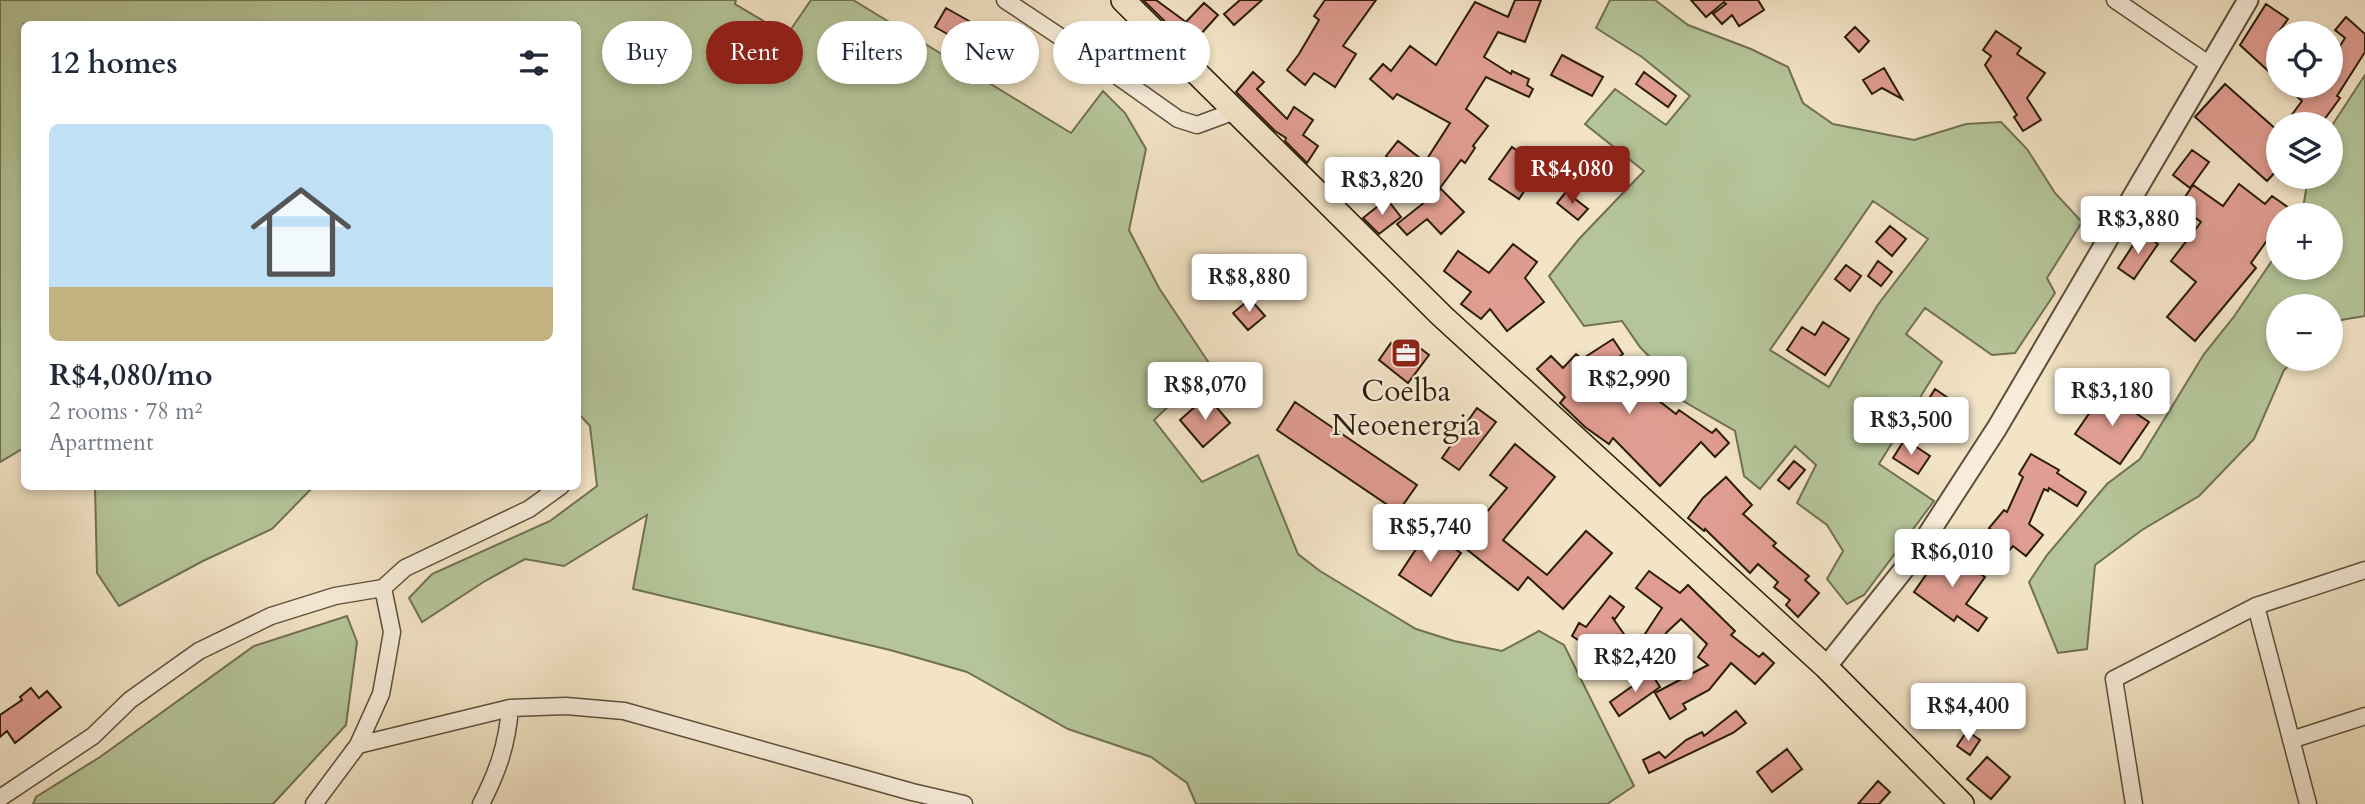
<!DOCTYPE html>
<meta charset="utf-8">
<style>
:root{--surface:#fff;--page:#f2f2f3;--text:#1f2937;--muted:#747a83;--accent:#8f2418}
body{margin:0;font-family:Cardo,serif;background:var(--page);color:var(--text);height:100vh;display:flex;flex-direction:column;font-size:26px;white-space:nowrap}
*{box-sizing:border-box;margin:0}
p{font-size:23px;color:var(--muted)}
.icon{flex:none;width:38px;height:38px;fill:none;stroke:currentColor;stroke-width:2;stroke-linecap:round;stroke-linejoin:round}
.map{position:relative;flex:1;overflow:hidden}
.details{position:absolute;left:21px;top:21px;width:560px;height:469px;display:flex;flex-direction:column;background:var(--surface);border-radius:10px;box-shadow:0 4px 10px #0003}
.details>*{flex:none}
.top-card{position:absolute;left:602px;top:21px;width:665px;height:63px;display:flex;gap:14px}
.buttons{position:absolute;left:2266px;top:21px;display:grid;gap:14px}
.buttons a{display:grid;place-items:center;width:77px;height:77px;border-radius:50%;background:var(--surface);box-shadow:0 4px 10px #0003;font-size:35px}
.price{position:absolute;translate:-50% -60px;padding:0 16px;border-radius:7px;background:#fff;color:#222;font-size:23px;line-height:46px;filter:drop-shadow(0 2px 4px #0008)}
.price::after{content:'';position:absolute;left:50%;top:42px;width:21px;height:16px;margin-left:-10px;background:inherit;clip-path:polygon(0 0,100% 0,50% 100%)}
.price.current{background:var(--accent);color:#fff}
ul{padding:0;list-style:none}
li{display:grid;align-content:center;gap:14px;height:371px;padding:0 28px}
li span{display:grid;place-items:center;height:217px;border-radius:10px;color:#555}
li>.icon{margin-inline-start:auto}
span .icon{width:126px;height:126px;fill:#fffc;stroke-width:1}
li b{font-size:30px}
h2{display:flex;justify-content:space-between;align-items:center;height:84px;padding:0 28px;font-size:30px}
.pill{padding:0 24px;border-radius:32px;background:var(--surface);box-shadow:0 4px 10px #0003;font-size:24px;line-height:63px}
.pill.current{background:var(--accent);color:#fff}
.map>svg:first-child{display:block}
</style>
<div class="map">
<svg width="2365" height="804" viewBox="0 0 2365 804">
<rect width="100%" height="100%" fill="#f3e4c6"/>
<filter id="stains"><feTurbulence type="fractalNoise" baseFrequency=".00286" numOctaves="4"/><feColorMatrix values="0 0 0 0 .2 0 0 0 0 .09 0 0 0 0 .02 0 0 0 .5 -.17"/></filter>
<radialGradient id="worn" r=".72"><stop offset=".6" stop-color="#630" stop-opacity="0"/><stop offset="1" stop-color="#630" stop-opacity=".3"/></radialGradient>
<path fill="#b5c599" stroke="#707152" stroke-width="2" fill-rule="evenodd" d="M0,0H736L735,4L787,35L811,0H853L1071,133L1103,91L1125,113L1146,149L1129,230L1159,288L1211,366L1154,420L1202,482L1258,455L1298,554L1320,571L1416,629L1454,641L1502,651L1539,631L1564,645L1634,786L1607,804H1196L1187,783L1151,757L1068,729L967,672L890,650L633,589L647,515L564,566L525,559L485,581L422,622L409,598L432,574L550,521L597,486L590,426L578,413V24H24V448L0,462Z
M1610,0H1655L1688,25L1751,49L1788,67L1803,103L1833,124L1914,140L1966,124L2001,122L2027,149L2055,193L2082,222L2047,278L2055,293L2015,353L1992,355L1925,308L1906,334L1942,362L1879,464L1934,501L1864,595L1847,604L1827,579L1843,551L1827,525L1797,503L1816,465L1795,446L1760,489L1744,476L1735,431L1678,398L1666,374L1640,347L1622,321L1584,326L1549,276L1579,239L1644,171L1585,124L1615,89L1666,125L1690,96L1642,57L1596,28ZM1873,201L1928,239L1877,306L1829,387L1770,350Z
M2365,75V316L2341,320L2331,329V306H2278V359H2297L2284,370L2254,439L2199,496L2142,530L2095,565L2087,649L2058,653L2029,582L2047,555L2107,484L2140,459L2204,354L2233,318L2278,252V268H2331V215H2299L2303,209L2308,177H2331V127Z
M95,487V486L313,487L272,529L203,561L119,606L97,573Z
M347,616L357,642L346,725L273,804H33L36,797L100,757L254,646Z"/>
<path fill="#e09d91" stroke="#2b1d0a" stroke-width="2" d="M1143,0H1156L1186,22L1204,3L1218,15L1190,46Z
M1240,0H1262L1234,25L1224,14Z
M1325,0H1376L1343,46L1356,54L1335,87L1314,73L1305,85L1287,70L1299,54L1319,20L1314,16Z
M1515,0H1541L1525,42L1498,32L1484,57L1511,74L1512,71L1529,79L1527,85L1533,89L1529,97L1486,77L1466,109L1488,126L1473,146L1475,148L1465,163L1461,160L1437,192L1441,189L1464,212L1441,234L1427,219L1407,235L1397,224L1435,194L1386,156L1398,141L1425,162L1450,123L1397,94L1393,99L1370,79L1383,64L1391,71L1410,46L1436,65L1475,2L1508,17Z
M1691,0H1758L1764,10L1739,26L1732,15L1722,24L1713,14L1726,4L1724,2L1706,17Z
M2266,4L2288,19L2278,33V80L2240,45Z
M946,8L969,21L958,40L935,27Z
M2346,17L2365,34V52L2337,96L2340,98L2321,124H2285L2302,101L2285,86H2331V60L2345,38L2335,30Z
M1855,27L1869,41L1859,52L1845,37Z
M1996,31L2021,48L2017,54L2045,73L2027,98L2041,120L2023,131L2014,117L2017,115L1985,65L1991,56L1983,50Z
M1562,55L1603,77L1592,96L1551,75Z
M1884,68L1902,99L1882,88L1872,94L1863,80Z
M1253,72L1264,82L1257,89L1287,119L1294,107L1313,120L1303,135L1318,146L1307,163L1285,141L1286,138L1275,131L1236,92Z
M1644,72L1676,96L1668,107L1636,84Z
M2225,84L2278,131V169L2267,181L2195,117Z
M1512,147L1533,162L1519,182L1527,187L1519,199L1489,179Z
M2192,150L2209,162L2190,188L2173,175Z
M1603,157L1616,172L1599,187L1586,172Z
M2239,184L2265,204L2272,196L2299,215H2278V225L2251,263L2256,268L2195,341L2167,317L2196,282L2171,261L2201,222L2179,206L2193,185L2223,206Z
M1566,192L1588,209L1578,220L1557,203Z
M1387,199L1401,217L1379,234L1363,218Z
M1890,226L1906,239L1892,256L1876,242Z
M2141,233L2158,244L2134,279L2118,268Z
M1513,244L1537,262L1525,278L1544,302L1507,331L1490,309L1481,319L1461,304L1471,292L1444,271L1458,251L1489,273Z
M1878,261L1892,272L1881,286L1868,276Z
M1846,265L1861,276L1850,291L1835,279Z
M1250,299L1265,316L1248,330L1233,313Z
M1823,322L1849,339L1825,375L1787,350L1802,327L1815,335Z
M1613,339L1623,354L1592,374L1628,404L1641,387L1676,414L1679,410L1712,433L1716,429L1729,443L1715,457L1701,442L1660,486L1613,438L1609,444L1585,427L1560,403L1565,397L1537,369L1551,356L1563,368L1576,354L1582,359Z
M1412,342L1429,355L1408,383L1379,360L1391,343L1404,353Z
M1935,389L1954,402L1944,418L1925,405Z
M2104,392L2149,422L2120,464L2075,434Z
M1207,396L1230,423L1203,447L1180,420Z
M1295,402L1417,485L1398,512L1277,430Z
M1477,408L1496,422L1459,470L1442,458Z
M1903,442H1909L1930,456L1918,474L1893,458Z
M1515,444L1555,477L1503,540L1547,575L1586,531L1612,553L1563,609L1528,577L1518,590L1460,544L1507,488L1490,475Z
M2031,454L2059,470L2057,473L2086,492L2077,506L2049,488L2048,491L2044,489L2029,524L2043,535L2026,556L2013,546L2002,558L1984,543L1994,532L1989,528L2004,510L2007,512L2023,477L2019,474Z
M1794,461L1805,470L1789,489L1778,480Z
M1726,477L1752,505L1743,514L1776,543L1773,546L1809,576L1805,580L1819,593L1798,617L1786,605L1790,600L1774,587L1778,582L1758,564L1750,573L1705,529L1704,531L1688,518L1703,498Z
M1428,531L1461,553L1431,596L1399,575Z
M1944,549L1985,577L1966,604L1987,618L1978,631L1957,616L1954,621L1914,592Z
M1649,571L1680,593L1688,585L1735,631L1731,635L1759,657L1763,653L1774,663L1755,684L1731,663L1709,690L1683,704L1686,709L1670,719L1655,693L1708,665L1698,657L1707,644L1681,619L1667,632L1658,646L1643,637L1662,608L1636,588Z
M1610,596L1624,607L1615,619L1612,617L1626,637L1608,660L1572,636L1579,623L1586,627Z
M1651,673L1660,687L1619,716L1610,702Z
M31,688L39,698L47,691L61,707L15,743L7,731L0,737V715L22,700L20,697Z
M1736,711L1746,723L1733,733L1649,773L1643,760L1659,752L1665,758L1686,740L1702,732L1704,736Z
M1967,731L1980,740L1970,755L1957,746Z
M1787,749L1802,769L1772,792L1757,772Z
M1987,757L2010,777L1991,799L1967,779Z
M1878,781L1890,792L1879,804H1858Z"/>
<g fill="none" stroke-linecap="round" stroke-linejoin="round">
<g stroke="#5d4f39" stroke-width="19">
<path id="minor" d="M1005,0L1089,56L1178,119L1197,125L1235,111
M2115,0L2210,65
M2256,606L2308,804
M510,708L566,706L624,711L912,792L964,804
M2291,740L2365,716
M0,798L93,736L130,700L199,651L271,616L335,596L383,588
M314,804L358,745
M481,804C498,771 507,745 510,708L358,745L381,694L387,661L392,632L383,588L405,568L529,509L561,486
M2134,804L2114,679L2256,606L2365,570"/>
</g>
<g stroke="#5d4f39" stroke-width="23">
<path id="tertiary" d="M1826,667L1912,559L1997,428L2248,0"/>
</g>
<g stroke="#2b1d0a" stroke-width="26">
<path id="primary" d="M1123,0L1442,316L1826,667L1962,804"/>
</g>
<use href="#minor" stroke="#f7edda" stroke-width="16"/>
<use href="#tertiary" stroke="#f7edda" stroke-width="19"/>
<use href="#primary" stroke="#f3e4c6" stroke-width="23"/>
</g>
<defs>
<g id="office-square" transform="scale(1.575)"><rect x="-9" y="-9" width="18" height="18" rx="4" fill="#8f2418" stroke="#f7edda"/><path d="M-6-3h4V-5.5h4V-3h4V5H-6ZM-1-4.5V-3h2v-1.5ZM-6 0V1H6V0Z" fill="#fff"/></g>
</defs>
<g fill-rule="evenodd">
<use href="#office-square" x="1406" y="353"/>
</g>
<g text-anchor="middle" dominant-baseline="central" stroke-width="5" stroke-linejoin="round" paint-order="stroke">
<g font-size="30" fill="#2b1d0a" stroke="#f7edda">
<text x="1406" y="391">Coelba<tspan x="1406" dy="34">Neoenergia</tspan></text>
</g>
</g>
<rect width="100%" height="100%" filter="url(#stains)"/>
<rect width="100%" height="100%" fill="url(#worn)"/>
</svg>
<div class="buttons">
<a><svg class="icon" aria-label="locate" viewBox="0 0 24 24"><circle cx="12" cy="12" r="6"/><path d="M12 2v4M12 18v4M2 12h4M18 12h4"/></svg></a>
<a><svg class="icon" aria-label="layers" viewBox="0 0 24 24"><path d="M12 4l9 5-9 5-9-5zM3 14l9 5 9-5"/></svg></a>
<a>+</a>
<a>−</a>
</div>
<b class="price current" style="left:1572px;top:206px">R$4,080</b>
<b class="price" style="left:1382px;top:217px">R$3,820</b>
<b class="price" style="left:2138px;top:256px">R$3,880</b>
<b class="price" style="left:1249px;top:314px">R$8,880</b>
<b class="price" style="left:1629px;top:416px">R$2,990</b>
<b class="price" style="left:1205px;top:422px">R$8,070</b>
<b class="price" style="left:2112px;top:428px">R$3,180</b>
<b class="price" style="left:1911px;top:457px">R$3,500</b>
<b class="price" style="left:1430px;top:564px">R$5,740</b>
<b class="price" style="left:1952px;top:589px">R$6,010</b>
<b class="price" style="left:1635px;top:694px">R$2,420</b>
<b class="price" style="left:1968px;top:743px">R$4,400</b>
<div class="top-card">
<a class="pill">Buy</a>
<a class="pill current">Rent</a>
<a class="pill">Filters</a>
<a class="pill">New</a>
<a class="pill">Apartment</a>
</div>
<section class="details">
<h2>12 homes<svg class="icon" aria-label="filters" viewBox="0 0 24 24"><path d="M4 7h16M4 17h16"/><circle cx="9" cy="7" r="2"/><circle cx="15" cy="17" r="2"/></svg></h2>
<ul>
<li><span style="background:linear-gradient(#bfe0f5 75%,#c2b280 0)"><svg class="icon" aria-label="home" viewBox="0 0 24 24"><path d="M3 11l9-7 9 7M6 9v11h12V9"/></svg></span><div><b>R$4,080/mo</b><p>2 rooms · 78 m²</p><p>Apartment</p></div></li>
</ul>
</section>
</div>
